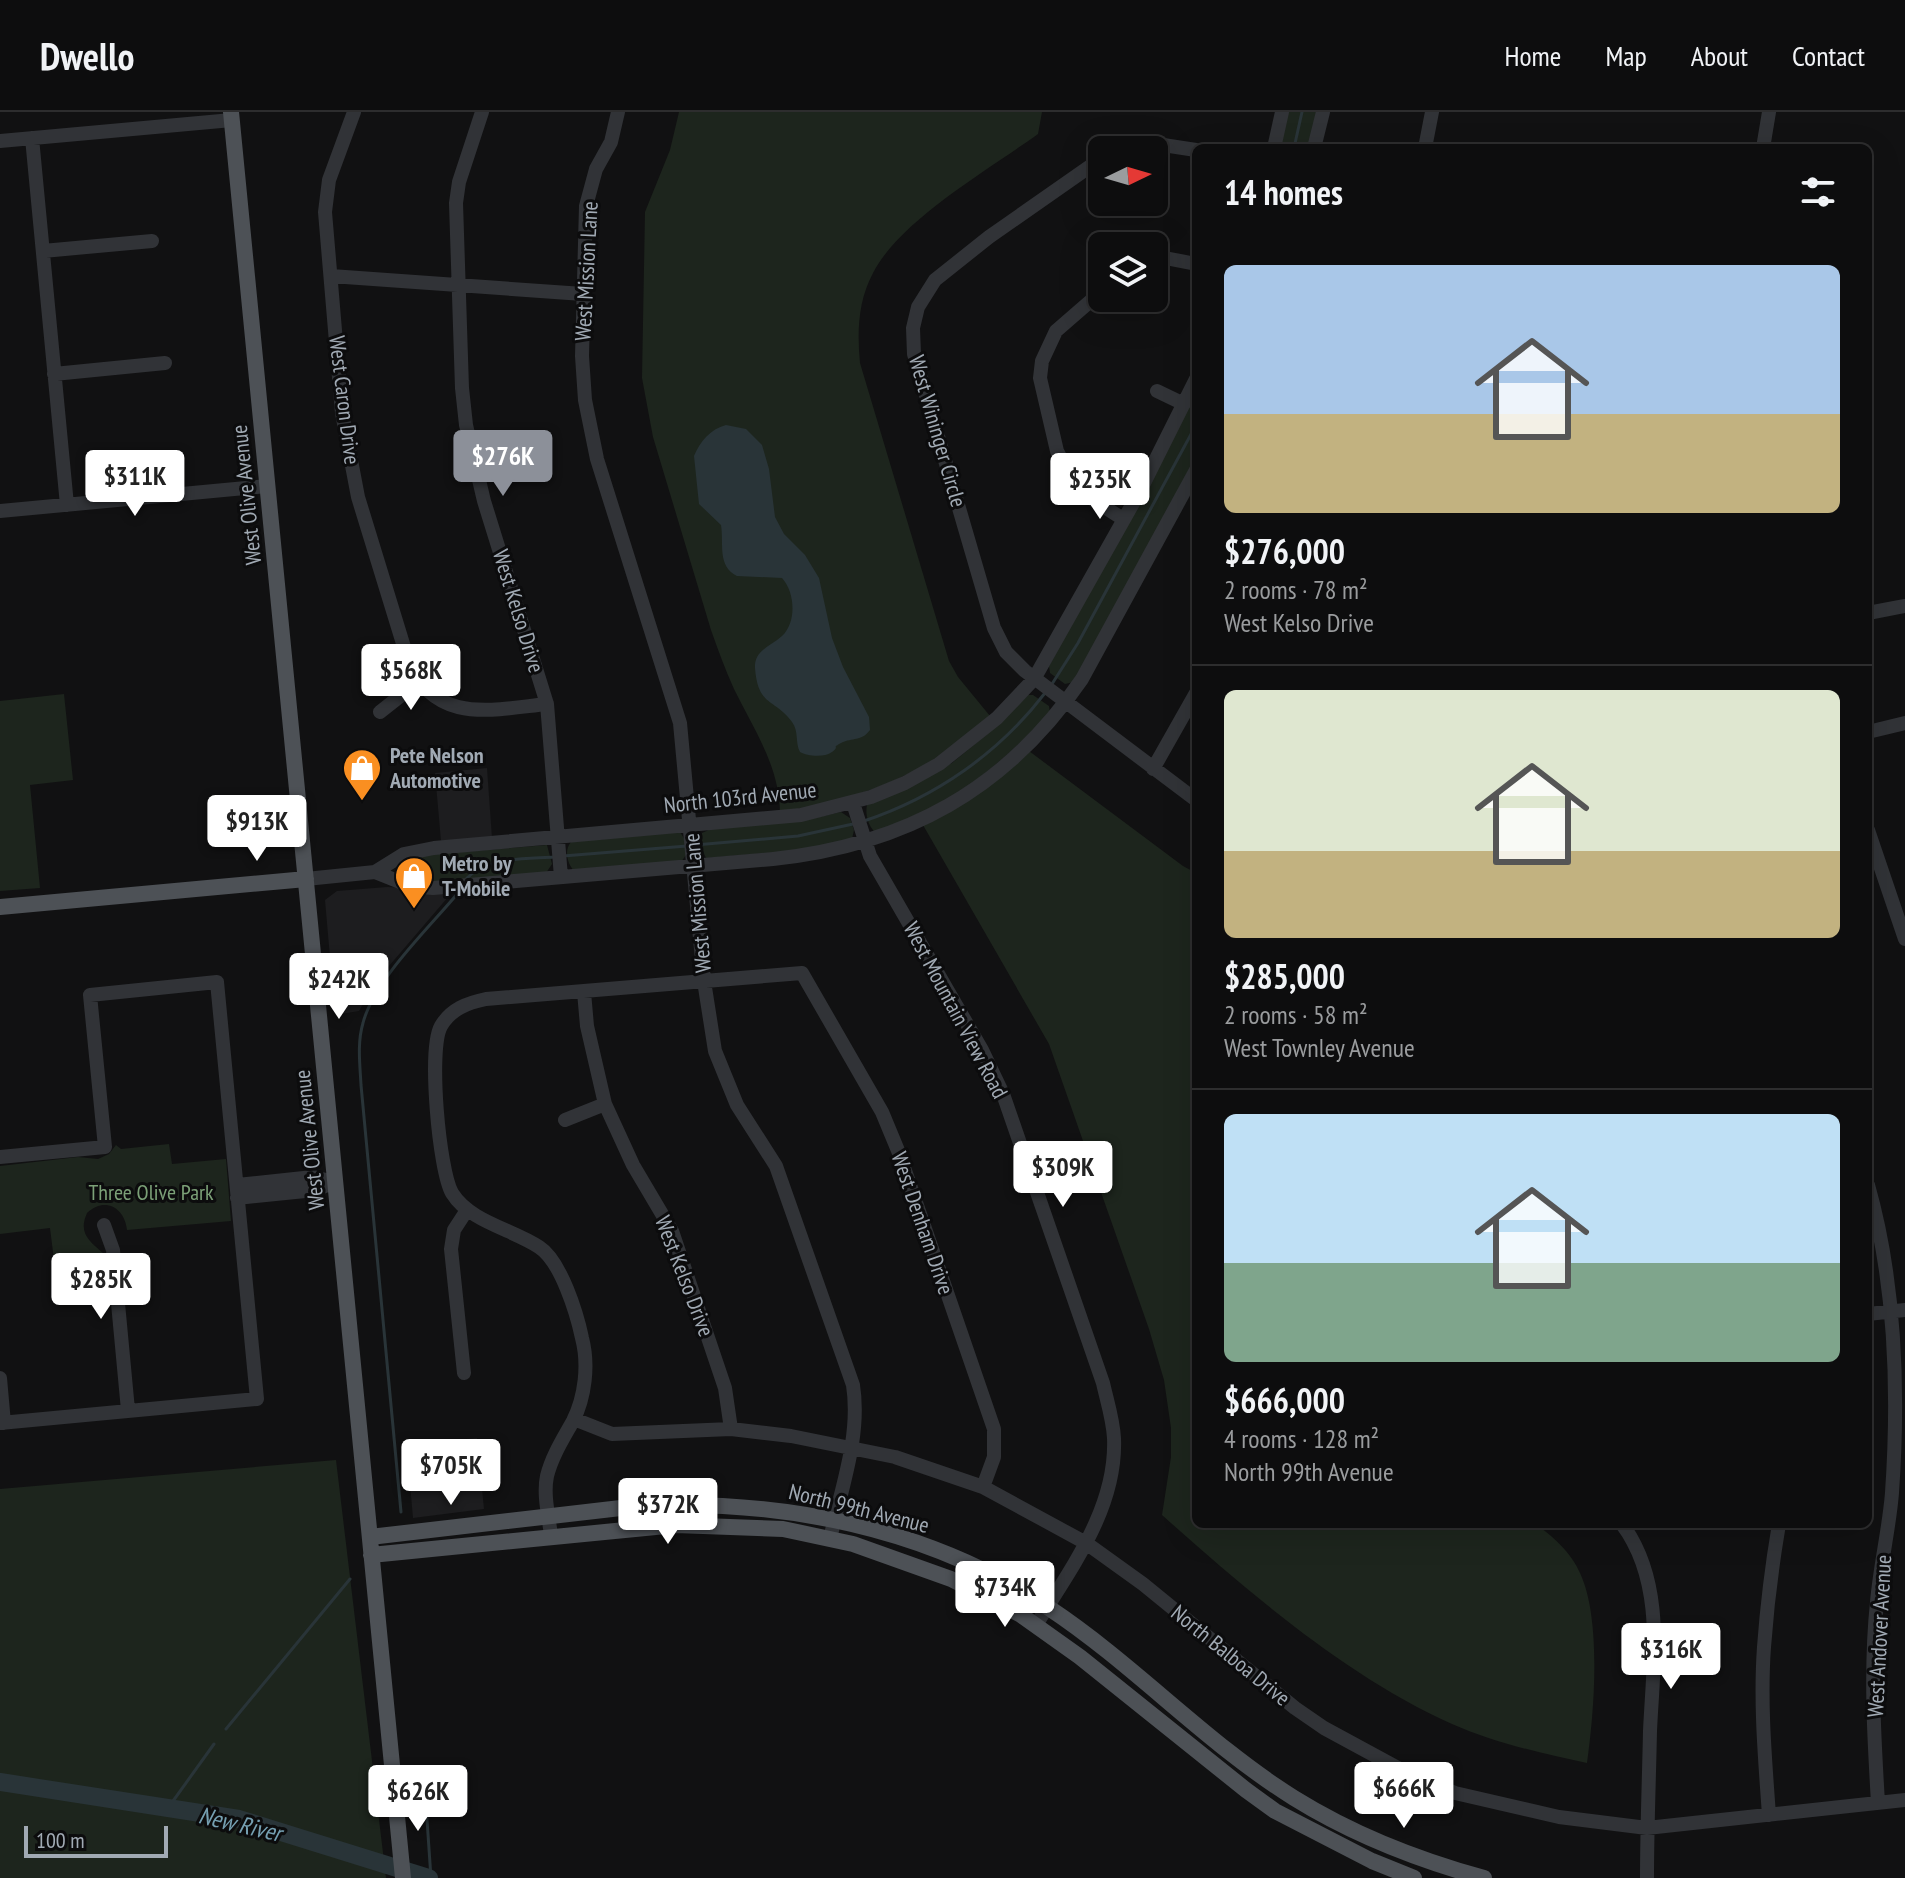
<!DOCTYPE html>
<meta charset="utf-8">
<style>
:root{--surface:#0d0d0e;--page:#1b1b1c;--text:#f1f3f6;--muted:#9a9c9e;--line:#2d2d2e;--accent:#8c9099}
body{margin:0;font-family:"PT Sans Narrow",sans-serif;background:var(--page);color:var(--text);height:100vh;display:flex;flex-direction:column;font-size:30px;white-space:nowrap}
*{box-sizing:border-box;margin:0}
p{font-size:26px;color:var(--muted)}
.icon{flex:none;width:44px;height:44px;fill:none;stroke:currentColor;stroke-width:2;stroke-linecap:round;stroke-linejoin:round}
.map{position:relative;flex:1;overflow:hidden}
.drawer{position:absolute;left:1192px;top:32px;width:680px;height:1384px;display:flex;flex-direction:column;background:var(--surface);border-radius:12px;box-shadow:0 8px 32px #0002,0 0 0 2px var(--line)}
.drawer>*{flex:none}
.needle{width:52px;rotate:85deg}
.tools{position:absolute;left:1088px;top:24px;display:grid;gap:16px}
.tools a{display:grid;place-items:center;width:80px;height:80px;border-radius:12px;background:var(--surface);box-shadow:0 8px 32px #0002,0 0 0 2px var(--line);font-size:40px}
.scale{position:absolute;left:24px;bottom:20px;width:144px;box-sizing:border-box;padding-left:8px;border:4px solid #a1aab4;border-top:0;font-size:22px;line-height:28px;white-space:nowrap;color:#a1aab4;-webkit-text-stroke:6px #0c0c0d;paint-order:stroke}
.price{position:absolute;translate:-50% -68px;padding:0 18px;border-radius:8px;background:#fff;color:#222;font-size:26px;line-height:52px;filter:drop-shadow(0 2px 4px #0008)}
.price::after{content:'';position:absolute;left:50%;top:48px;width:24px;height:18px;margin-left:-12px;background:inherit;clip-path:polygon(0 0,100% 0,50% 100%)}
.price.selected{background:var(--accent);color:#fff}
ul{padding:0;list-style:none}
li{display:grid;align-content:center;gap:16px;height:424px;padding:0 32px}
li+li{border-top:2px solid var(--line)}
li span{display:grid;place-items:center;height:248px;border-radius:12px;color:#555}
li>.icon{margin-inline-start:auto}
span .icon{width:144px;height:144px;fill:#fffc;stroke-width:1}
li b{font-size:34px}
h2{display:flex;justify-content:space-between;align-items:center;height:96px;padding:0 32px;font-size:34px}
header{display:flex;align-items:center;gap:48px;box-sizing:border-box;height:112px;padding:0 40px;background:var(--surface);border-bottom:2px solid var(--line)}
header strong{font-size:38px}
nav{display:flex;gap:44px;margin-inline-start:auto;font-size:28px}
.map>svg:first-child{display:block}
</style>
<header>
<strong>Dwello</strong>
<nav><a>Home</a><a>Map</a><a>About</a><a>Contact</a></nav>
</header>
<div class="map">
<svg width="1905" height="1766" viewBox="0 0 1905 1766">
<rect width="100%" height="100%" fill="#111112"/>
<path fill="#1d1d1f" d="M487,656L492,726L441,729L435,661Z
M387,775L454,778L377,868L359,899L335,903L325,788L337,779Z
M477,1326L484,1397L413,1406L407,1338L413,1332Z"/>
<path fill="#1d251d" d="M679,0H1042L1038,22C990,57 900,108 873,161C858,189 857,220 860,251L949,549L958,565L990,604C975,617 959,633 942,643C891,675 839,691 780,700C779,653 754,618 734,577C725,557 718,538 711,518L653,325L642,266L645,100L670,38Z
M1288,0H1318L1310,36H1279Z
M1196,279V350L1074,570L1065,572L1050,561L1049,554Z
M64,582L73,668L30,673L40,776L0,779V589Z
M1028,583H1033L1049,594L1050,601C1000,653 945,700 875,720C868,714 865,702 867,693L952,651L986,623Z
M1029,639L1183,754L1196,761V1412H1534C1552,1422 1572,1442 1580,1461C1602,1508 1594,1601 1587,1651C1541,1641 1495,1631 1452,1612C1347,1565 1248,1480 1162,1403L1171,1345V1316L1164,1268L1149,1217L1049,932L923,713Z
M841,700L850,706L854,718L852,727L816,737L706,746L702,737V721L713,716L810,707Z
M680,720L685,728L686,743L681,750L574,759C567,751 564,738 571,730Z
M547,733L552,752L546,761L428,773L400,764V753L415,744Z
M169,1032L172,1052L226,1047L231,1109L127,1118C125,1096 105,1084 87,1101C78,1121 89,1129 103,1141L54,1148L50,1116L0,1122V1054L78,1045L98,1047L109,1042L116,1033L121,1037Z
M336,1348L386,1766H0V1377Z"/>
<path fill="#293438" d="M726,313L746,317L762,333L769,357L775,405L784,422L805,443L819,466L832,526L843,555L869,605L870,618C861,630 853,625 841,631C830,637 841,633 832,640C824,646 807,644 800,640C795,631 799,619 792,610C774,586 758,595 755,556C754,538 771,534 782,524C797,510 795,480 782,466L737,464C717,454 724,432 721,413L699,392L694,344C700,330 710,317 726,313Z"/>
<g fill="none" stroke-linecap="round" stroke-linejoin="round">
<path stroke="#293438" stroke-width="3" d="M1294,36L1302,0
M1052,572L1078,531L1196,313
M864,709C936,685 999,641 1045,581
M695,733L798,724L853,712
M563,744L687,734
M467,766C490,744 526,747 555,745
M401,1400L361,973C360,953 357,931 363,911C374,868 429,816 458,781
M226,1617L350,1467
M426,1693L431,1766
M168,1696L214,1632"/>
<path stroke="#293438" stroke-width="18" d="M0,1670L239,1707L429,1766"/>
<path stroke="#313337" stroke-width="14" d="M354,0L329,68L325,100L342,301L358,385L408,548C435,613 490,598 547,592
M482,0L459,70L456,91L462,276L466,313L484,389L547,592L561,765
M618,0L611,30L596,57L586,94L582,244L585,288L597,347L680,611L704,869L715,939L737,993L776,1054L853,1273C861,1324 841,1377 830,1427
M32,26L67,393
M0,29L232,8
M1274,36L1282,0
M1314,36L1323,0
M1425,36L1432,0
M1763,36L1769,0
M1118,38L1150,31L1196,38
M1102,46L989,125L935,168L918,195L913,216L914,242L994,516L1006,540L1025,559L1196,688
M43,139L152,129
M1154,147L1165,146L1196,152
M331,164L583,182
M1102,179L1056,219L1042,249L1040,266L1057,339L1067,359L1086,383L1123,407
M54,262L165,251
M1157,279L1184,292
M0,399L267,374
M1868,501L1905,494
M380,600L418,570
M1868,620L1905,611
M1153,657L1196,581
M853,691L870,744L982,938L1003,982L1103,1271C1107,1289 1113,1307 1114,1326C1117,1396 1071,1456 1036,1513
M1868,718L1905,827
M375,760L410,774L433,776L773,747C905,733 1006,678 1082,567L1196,358
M306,767L375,760L404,742L434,736L801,703L871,685L905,671L939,652L997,606L1034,567L1141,377L1196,267
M584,880L587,914L605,992L633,1053L672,1119L725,1276L731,1317
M565,1008L605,992
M0,1045L105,1035L90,883L217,870L257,1287L0,1311
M237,1073L313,1065L335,1070
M1868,1073C1896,1172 1899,1279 1892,1381C1889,1418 1880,1454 1877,1490C1870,1557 1874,1624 1878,1691
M237,1086L315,1078L335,1070
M104,1113L113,1138L128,1298
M1868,1202L1905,1198
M464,1261L451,1137L454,1118L467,1098
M0,1266L4,1311
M574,1307L612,1322L731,1317L791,1324L895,1345L983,1375L1086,1431L1143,1472L1295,1596L1324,1616L1407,1661L1455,1681L1559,1705L1647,1716L1905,1688
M1622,1412C1666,1471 1653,1551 1650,1619C1649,1668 1647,1717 1647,1766
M551,1424C549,1405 543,1383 547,1364C552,1344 563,1327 573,1309C585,1285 589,1253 582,1226C577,1202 561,1149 539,1135C512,1117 470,1110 452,1081C439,1058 428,937 441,914C451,897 467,891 486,887L802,861L882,1000L899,1041L994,1317V1345L983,1375
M1769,1703C1765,1647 1760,1591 1764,1535C1767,1494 1772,1453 1779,1412"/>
<path stroke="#4d5156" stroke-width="16" d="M231,0L403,1766
M0,795L306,767
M370,1425L638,1394C781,1387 928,1415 1049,1496C1135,1553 1206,1631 1294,1686C1352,1722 1418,1748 1484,1766
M371,1443L676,1413L783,1417L853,1432L951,1467L1021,1503L1080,1545L1246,1678L1275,1699L1372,1749L1414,1766"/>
</g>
<defs>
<g id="shop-pin" transform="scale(2)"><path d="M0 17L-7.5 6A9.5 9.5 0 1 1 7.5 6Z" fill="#fa8f21" stroke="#0c0c0d"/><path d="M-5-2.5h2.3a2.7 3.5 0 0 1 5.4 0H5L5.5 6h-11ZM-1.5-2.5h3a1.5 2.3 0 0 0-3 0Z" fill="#fff"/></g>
</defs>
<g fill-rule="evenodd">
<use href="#shop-pin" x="362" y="656"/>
<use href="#shop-pin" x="414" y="764"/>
</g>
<g text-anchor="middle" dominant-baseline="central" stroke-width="6" stroke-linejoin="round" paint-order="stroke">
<g font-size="22" fill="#a1aab4" stroke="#0c0c0d">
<text transform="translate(586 159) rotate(-87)">West Mission Lane</text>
<text transform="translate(345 288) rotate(83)">West Caron Drive</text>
<text transform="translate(938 319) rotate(74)">West Wininger Circle</text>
<text transform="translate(246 383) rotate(-96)">West Olive Avenue</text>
<text transform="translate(519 499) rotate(73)">West Kelso Drive</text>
<text transform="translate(740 685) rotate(-6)">North 103rd Avenue</text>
<text transform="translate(697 791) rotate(-95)">West Mission Lane</text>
<text transform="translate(956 898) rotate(62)">West Mountain View Road</text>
<text transform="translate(309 1028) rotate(-96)">West Olive Avenue</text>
<text transform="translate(923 1111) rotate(71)">West Denham Drive</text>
<text transform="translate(685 1164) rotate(69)">West Kelso Drive</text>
<text transform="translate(859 1396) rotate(14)">North 99th Avenue</text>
<text transform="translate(1879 1524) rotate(-87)">West Andover Avenue</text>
<text transform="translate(1231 1543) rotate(39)">North Balboa Drive</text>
</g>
<g font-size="22" font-weight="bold" fill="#a1aab4" stroke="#0c0c0d" text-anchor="start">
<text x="390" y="643">Pete Nelson<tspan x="390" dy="25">Automotive</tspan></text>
<text x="442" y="751">Metro by<tspan x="442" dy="25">T-Mobile</tspan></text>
</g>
<g font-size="22" fill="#7ba077" stroke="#0c0c0d">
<text x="151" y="1080">Three Olive Park</text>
</g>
<g font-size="24" font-style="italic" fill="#759fb1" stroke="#0c0c0d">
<text transform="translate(240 1712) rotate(13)">New River</text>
</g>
</g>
</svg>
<div class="tools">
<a><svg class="needle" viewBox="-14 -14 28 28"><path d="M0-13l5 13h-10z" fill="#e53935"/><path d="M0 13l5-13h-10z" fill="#9a9c9e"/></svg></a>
<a><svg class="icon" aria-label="layers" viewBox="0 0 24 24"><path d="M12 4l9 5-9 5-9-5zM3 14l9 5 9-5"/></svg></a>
</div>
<div class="scale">100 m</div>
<b class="price selected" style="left:503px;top:386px">$276K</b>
<b class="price" style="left:135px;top:406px">$311K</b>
<b class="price" style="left:1100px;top:409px">$235K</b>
<b class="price" style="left:411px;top:600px">$568K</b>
<b class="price" style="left:257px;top:751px">$913K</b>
<b class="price" style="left:339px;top:909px">$242K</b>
<b class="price" style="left:1063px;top:1097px">$309K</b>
<b class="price" style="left:101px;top:1209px">$285K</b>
<b class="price" style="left:451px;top:1395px">$705K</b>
<b class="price" style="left:668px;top:1434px">$372K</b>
<b class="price" style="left:1005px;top:1517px">$734K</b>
<b class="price" style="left:1671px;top:1579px">$316K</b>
<b class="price" style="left:1404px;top:1718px">$666K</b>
<b class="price" style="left:418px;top:1721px">$626K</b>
<section class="drawer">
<h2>14 homes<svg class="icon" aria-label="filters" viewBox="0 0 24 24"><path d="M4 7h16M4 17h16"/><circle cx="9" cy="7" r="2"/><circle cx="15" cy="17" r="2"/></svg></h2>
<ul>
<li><span style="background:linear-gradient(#a9c7e8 60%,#c2b280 0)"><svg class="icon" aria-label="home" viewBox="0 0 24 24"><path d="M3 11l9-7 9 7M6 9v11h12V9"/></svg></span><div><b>$276,000</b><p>2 rooms · 78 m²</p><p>West Kelso Drive</p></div></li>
<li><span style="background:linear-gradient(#dfe7d0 65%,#c2b280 0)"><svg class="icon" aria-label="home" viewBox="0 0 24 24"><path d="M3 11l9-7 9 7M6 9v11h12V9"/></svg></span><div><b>$285,000</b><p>2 rooms · 58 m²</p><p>West Townley Avenue</p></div></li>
<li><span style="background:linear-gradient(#bfe0f5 60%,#7fa58c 0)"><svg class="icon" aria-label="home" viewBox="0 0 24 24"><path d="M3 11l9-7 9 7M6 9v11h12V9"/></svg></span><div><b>$666,000</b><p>4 rooms · 128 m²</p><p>North 99th Avenue</p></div></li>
</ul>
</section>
</div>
